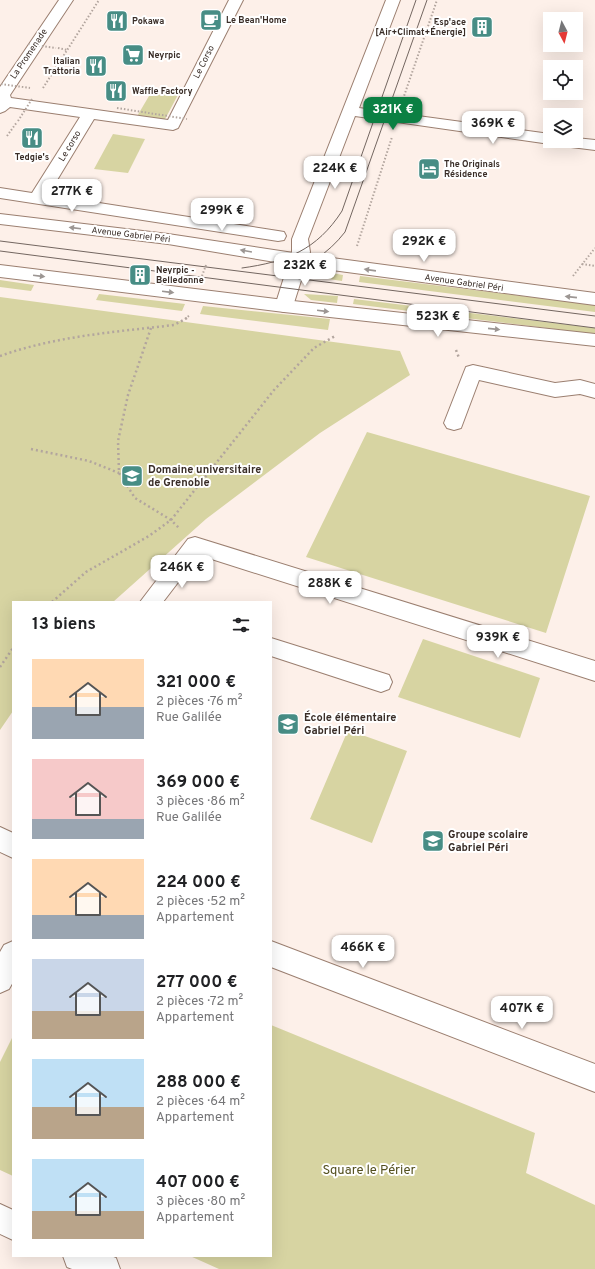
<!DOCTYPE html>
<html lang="fr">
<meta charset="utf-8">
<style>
:root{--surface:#fff;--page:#f6f6f6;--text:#202124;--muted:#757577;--accent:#0b8043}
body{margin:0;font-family:Overpass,sans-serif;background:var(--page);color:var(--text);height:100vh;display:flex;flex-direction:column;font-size:15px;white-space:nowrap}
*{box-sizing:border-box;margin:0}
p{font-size:13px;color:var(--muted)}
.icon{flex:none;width:22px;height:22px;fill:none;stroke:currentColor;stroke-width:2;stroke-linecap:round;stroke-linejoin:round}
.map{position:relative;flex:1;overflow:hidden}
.side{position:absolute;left:12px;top:601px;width:260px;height:656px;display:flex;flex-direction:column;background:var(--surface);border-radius:0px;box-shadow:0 4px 16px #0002}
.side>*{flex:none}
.needle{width:26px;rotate:173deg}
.tools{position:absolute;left:543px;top:12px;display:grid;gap:8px}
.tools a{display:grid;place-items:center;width:40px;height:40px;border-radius:0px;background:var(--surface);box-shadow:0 4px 16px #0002;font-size:20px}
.price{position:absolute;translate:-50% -34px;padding:0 9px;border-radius:8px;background:#fff;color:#222;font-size:13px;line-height:26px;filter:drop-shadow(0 1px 2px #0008)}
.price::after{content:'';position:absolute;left:50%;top:24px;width:12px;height:9px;margin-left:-6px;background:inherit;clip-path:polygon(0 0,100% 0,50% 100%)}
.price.current{background:var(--accent);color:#fff}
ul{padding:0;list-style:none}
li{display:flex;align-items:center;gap:12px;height:100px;padding:0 20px}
li span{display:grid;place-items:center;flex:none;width:112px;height:80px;border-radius:0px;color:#555}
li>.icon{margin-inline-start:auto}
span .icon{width:48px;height:48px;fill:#fffc;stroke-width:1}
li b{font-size:17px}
h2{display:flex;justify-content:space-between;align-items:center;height:48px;padding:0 20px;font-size:17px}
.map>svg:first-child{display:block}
</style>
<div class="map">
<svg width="595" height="1269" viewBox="0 0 595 1269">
<rect width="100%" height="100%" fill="#fdf0e9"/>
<path fill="#d7d4a2" d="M180,91L163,123L136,118L149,96Z
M113,134L145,139L128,173L94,169Z
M320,271L343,275L342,281L309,276Z
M360,276L595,305V312L359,282Z
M0,280L34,285L31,291L0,287Z
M99,294L185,304L182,311L96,300Z
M304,294L338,296L337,303L311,300Z
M0,297L400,351L410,375L320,433L206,519L113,602H13V711L0,730Z
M354,299L595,328V334L353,304Z
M203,306L330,319L328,330L200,314Z
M367,432L590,496L546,633L306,557Z
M423,639L540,678L520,738L398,697Z
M348,730L407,751L372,843L310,819Z
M271,1025L535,1133L526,1173L595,1205V1269H219L190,1256H271Z
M13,1036V1176L0,1170V1062Z"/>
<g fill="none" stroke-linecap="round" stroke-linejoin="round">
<g stroke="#9b7f70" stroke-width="2">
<path id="minor" d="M59,0H73L10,95L11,98L168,120L229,0H243L178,128L173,130L94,119L48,195L278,231L284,232L286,236L284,240L278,241L0,198V188L32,193L80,117L10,107L5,111L0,113V87Z
M386,0H400L359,108L550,134V141H576V138L595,140V150L563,146L556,142L550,144L355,116L308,239L310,252L293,306L290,310L284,312L278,310L275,306L292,252V239Z
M473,365L555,383L580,380L595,384V398L580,394L555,397L479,380L461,428L454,430L447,428L444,423L464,372L466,367Z
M195,537L595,661V681L199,555L163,602H140L188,539Z
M271,638L389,675L392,682L389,689L381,692L271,656Z
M0,827L13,833V858L0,852Z
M13,941V982L9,989L0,993V952L4,945Z
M271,941L595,1064V1092L271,967Z
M0,1204L13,1210V1240L0,1234Z
M63,1256H111L116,1258L120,1269H72L67,1267Z"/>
</g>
<g stroke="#9b7f70" stroke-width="2">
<path id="major" d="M0,214L168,234L287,252L595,293V305L287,264L168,244L0,224Z
M0,265L284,300L595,334V346L284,312L0,277Z"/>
</g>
<path stroke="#b2a59e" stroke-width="2" stroke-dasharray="1.5 2" stroke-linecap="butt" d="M58,48L67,50
M43,88L99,0
M403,99L437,0
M7,136L17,122
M357,246L392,137
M582,264L595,266
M202,276L206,265
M573,276L595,248
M185,319L190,315"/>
<path stroke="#b2a59e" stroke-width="2.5" stroke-dasharray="2 3" stroke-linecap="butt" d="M151,328L128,395L118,441L119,473L135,498L171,520L179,528
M456,350L459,358
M0,356C56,336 115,332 174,325L187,318
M31,449L89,461L119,473
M52,602L86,572L149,536L171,520L274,390L314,348L335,336
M0,667L13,648"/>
<use href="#minor" fill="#fff" fill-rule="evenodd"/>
<use href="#major" fill="#fff" fill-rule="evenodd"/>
<path stroke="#736660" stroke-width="1" d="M0,241L595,316
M0,251L595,328
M242,268C286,262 317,250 342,211L416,0
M281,274C307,267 328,254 345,232L427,0"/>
<path stroke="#b2a59e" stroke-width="2" stroke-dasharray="1.5 2" stroke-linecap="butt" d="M28,44L56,48
M1,84L30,88
M117,108L187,119
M18,121L32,99"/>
</g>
<defs><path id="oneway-solid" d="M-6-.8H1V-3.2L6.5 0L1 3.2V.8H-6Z"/></defs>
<g fill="#9c9693">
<use href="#oneway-solid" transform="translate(75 228) rotate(-173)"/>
<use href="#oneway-solid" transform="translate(246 251) rotate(-170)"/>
<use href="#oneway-solid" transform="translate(370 270) rotate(-172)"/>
<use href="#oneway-solid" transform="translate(39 276) rotate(7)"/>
<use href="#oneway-solid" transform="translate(168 292) rotate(7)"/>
<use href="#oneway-solid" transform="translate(571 297) rotate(-174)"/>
<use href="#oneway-solid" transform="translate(323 311) rotate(7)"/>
<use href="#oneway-solid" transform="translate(494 329) rotate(6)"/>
</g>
<defs>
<g id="cafe-square" transform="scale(1.15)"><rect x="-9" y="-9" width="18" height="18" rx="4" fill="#478d85" stroke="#fff"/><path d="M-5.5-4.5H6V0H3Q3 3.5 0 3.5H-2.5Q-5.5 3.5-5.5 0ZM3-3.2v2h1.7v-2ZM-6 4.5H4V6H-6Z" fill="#fff"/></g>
<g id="restaurant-square" transform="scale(1.15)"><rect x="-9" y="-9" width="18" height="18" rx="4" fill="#478d85" stroke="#fff"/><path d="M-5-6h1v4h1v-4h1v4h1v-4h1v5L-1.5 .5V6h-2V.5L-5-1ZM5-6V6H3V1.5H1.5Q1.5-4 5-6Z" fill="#fff"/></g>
<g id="building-square" transform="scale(1.15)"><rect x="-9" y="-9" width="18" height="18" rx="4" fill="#478d85" stroke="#fff"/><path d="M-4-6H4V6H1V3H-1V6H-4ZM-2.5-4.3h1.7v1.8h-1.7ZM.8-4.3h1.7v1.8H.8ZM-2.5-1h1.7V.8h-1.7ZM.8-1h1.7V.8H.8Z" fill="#fff"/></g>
<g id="supermarket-square" transform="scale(1.15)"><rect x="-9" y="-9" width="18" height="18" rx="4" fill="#478d85" stroke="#fff"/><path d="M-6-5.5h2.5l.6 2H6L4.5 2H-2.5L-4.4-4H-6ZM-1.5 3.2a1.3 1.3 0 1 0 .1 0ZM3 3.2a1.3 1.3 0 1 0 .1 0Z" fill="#fff"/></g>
<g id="hotel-square" transform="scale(1.15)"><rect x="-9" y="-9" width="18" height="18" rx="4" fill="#478d85" stroke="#fff"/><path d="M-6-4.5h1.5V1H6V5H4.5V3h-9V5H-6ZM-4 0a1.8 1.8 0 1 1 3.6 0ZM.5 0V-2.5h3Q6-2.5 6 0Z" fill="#fff"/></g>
<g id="university-square" transform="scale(1.15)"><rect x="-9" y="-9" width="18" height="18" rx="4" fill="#478d85" stroke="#fff"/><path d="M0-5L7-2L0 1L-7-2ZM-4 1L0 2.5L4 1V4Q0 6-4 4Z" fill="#fff"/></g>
<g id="school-square" transform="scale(1.15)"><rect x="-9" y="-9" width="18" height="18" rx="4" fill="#478d85" stroke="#fff"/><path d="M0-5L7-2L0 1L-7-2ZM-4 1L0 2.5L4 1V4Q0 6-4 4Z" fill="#fff"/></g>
</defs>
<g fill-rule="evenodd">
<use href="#cafe-square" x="211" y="20"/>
<use href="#restaurant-square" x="117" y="21"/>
<use href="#building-square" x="482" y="27"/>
<use href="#supermarket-square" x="133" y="55"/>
<use href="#restaurant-square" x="96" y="66"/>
<use href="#restaurant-square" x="116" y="91"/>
<use href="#restaurant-square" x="32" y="138"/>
<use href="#hotel-square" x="429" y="169"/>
<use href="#building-square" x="140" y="275"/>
<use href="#university-square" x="132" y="476"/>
<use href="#school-square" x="288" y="724"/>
<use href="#school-square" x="433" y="841"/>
</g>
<g text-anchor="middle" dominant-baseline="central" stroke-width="4" stroke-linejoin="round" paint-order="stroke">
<g font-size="9" font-weight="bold" fill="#392d27" stroke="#fff" text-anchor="start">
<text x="226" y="20">Le Bean'Home</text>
<text x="132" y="21">Pokawa</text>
<text x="466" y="22" text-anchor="end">Esp'ace<tspan x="466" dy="10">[Air+Climat+Énergie]</tspan></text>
<text x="148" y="55">Neyrpic</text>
<text x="80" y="61" text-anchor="end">Italian<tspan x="80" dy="10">Trattoria</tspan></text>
<text x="132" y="91">Waffle Factory</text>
<text x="32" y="157" text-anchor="middle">Tedgie's</text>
<text x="444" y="164">The Originals<tspan x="444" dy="10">Résidence</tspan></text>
<text x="156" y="270">Neyrpic -<tspan x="156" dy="10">Belledonne</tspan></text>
</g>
<g font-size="9" fill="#392d27" stroke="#fff">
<text transform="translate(29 54) rotate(-56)">La Promenade</text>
<text transform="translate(204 62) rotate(-63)">Le Corso</text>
<text transform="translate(70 146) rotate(-59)">Le corso</text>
<text transform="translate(131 235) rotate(7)">Avenue Gabriel Péri</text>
<text transform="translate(464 283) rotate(8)">Avenue Gabriel Péri</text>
</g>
<g font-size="11" font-weight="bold" fill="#392d27" stroke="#fff" text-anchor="start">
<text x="148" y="470">Domaine universitaire<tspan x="148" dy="13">de Grenoble</tspan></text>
<text x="304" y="718">École élémentaire<tspan x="304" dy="13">Gabriel Péri</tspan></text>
<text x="448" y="835">Groupe scolaire<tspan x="448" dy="13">Gabriel Péri</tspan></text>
</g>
<g font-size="13" fill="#534f1d" stroke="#fff">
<text x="369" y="1171">Square le Périer</text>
</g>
</g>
</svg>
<div class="tools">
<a><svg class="needle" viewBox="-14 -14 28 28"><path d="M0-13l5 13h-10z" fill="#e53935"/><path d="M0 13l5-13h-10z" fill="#757577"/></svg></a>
<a><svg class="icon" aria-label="locate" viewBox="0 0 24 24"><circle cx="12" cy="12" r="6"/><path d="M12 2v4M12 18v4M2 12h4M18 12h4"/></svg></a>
<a><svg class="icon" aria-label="layers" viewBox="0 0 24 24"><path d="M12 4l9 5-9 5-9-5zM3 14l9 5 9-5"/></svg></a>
</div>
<b class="price current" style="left:393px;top:131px">321K €</b>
<b class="price" style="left:493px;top:145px">369K €</b>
<b class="price" style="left:335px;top:190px">224K €</b>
<b class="price" style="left:72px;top:213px">277K €</b>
<b class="price" style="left:222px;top:232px">299K €</b>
<b class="price" style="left:424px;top:263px">292K €</b>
<b class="price" style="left:305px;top:287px">232K €</b>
<b class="price" style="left:438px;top:338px">523K €</b>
<b class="price" style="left:182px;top:589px">246K €</b>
<b class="price" style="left:330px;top:605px">288K €</b>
<b class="price" style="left:498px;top:659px">939K €</b>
<b class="price" style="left:363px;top:969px">466K €</b>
<b class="price" style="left:522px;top:1030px">407K €</b>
<section class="side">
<h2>13 biens<svg class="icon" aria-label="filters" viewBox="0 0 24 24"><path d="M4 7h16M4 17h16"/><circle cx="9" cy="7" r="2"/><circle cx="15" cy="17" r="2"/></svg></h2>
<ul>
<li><span style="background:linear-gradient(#ffd9b3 60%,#9aa5b1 0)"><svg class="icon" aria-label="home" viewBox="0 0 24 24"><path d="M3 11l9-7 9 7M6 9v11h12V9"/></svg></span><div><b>321 000 €</b><p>2 pièces · 76 m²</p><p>Rue Galilée</p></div></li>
<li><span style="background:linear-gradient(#f6c9c9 75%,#9aa5b1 0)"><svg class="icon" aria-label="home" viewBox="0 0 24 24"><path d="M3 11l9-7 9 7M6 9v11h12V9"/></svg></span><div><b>369 000 €</b><p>3 pièces · 86 m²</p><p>Rue Galilée</p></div></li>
<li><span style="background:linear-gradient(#ffd9b3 70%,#9aa5b1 0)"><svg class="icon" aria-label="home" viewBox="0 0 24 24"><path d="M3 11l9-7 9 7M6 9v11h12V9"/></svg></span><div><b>224 000 €</b><p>2 pièces · 52 m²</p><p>Appartement</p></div></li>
<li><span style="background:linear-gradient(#c9d6e8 65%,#b9a48a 0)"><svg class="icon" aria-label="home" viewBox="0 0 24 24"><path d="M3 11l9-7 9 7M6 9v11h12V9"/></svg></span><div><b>277 000 €</b><p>2 pièces · 72 m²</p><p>Appartement</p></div></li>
<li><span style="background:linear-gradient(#bfe0f5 60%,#b9a48a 0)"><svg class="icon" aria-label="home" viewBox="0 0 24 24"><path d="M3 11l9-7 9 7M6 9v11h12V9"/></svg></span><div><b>288 000 €</b><p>2 pièces · 64 m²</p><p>Appartement</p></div></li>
<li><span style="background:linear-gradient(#bfe0f5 65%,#b9a48a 0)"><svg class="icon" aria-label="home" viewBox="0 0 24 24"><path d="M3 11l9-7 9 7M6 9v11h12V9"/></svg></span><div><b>407 000 €</b><p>3 pièces · 80 m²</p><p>Appartement</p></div></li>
</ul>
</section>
</div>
